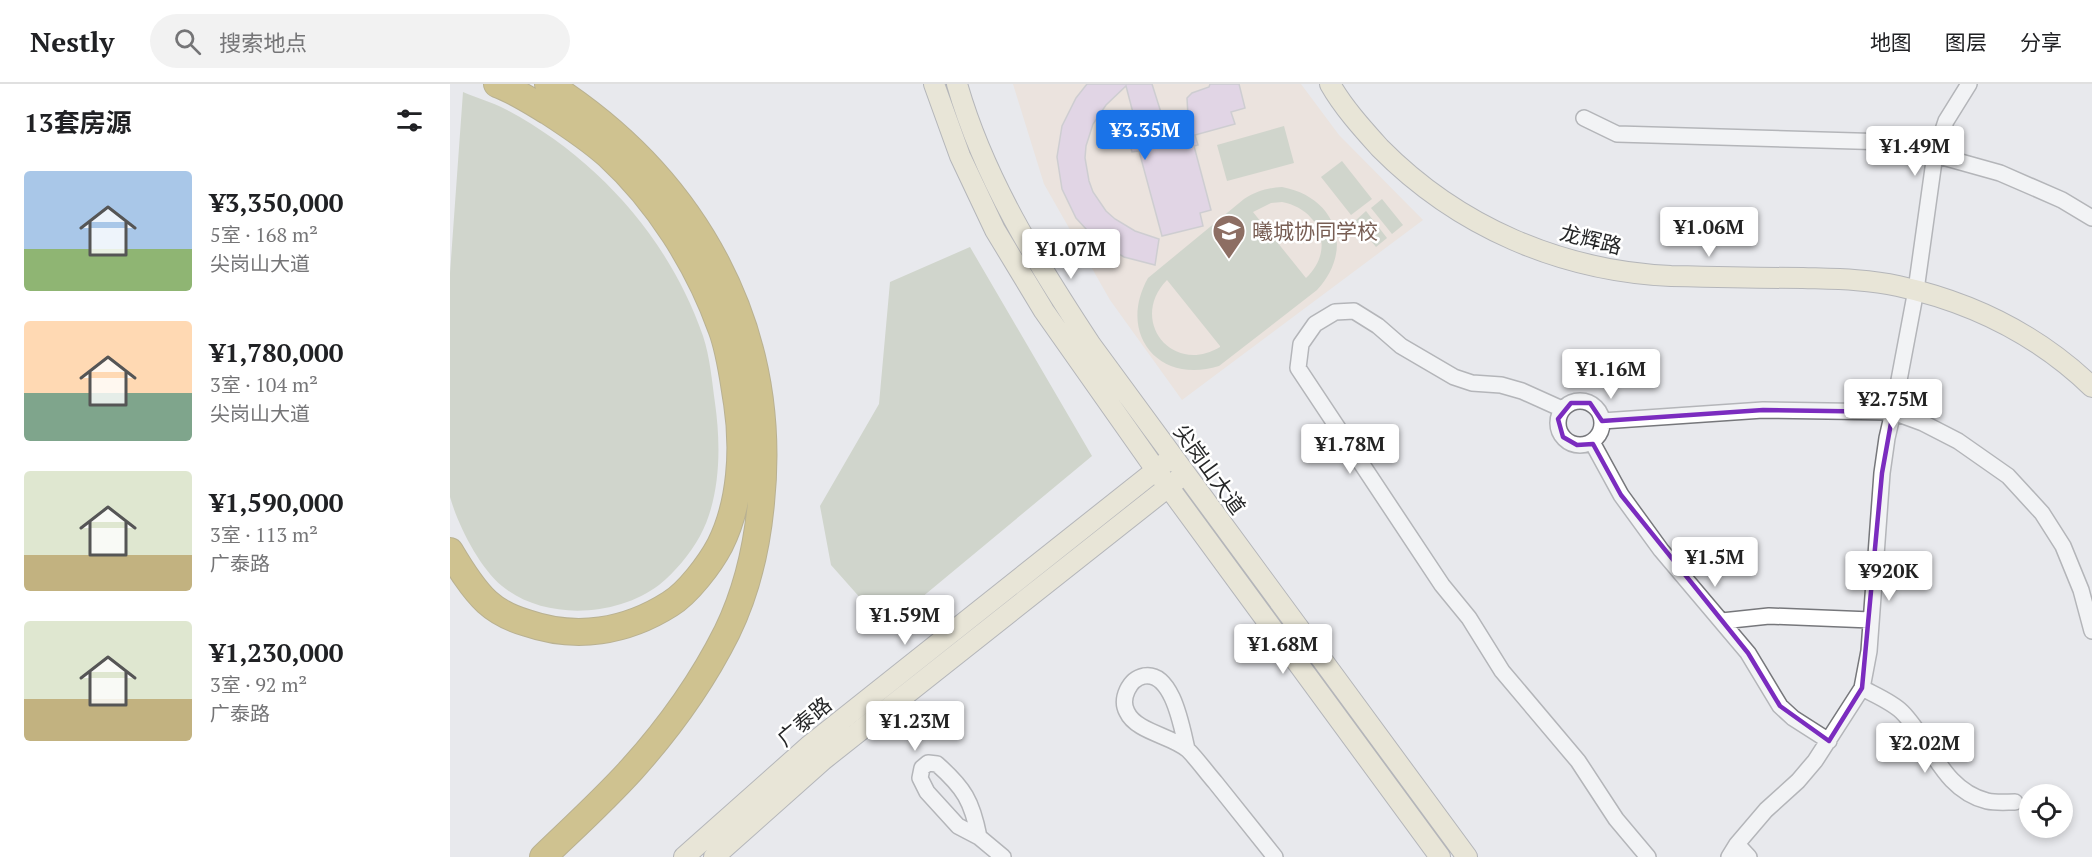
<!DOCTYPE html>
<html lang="zh">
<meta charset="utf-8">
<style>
:root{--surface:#fff;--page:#f2f2f2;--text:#202124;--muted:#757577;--line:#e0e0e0;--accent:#1a73e8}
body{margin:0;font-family:"PT Serif","Noto Sans SC",serif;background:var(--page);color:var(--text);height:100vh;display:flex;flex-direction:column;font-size:22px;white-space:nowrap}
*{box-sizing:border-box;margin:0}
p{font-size:20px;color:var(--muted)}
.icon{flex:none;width:33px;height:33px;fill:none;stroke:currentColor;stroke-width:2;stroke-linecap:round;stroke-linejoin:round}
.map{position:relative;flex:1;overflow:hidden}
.sheet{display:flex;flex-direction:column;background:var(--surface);width:450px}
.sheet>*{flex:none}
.fabs{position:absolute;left:1569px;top:700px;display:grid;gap:12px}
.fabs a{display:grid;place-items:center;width:54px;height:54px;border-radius:50%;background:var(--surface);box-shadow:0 3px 9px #0003;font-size:30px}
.price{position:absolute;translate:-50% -51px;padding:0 14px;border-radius:6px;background:#fff;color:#222;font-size:20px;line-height:39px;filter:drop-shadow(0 2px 3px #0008)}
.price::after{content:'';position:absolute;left:50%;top:36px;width:18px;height:14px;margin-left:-9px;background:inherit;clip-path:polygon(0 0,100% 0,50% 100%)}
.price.active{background:var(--accent);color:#fff}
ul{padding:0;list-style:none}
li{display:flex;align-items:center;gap:18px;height:150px;padding:0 24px}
li span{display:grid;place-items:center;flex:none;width:168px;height:120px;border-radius:6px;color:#555}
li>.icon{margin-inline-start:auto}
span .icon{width:72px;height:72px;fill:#fffc;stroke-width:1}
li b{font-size:26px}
h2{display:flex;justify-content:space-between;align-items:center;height:72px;padding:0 24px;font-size:26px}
header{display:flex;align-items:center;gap:36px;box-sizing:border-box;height:84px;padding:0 30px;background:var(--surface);border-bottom:2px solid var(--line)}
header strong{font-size:28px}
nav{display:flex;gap:33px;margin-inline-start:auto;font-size:21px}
.search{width:420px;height:54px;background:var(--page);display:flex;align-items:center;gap:15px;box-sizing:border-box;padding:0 21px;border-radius:33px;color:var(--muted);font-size:22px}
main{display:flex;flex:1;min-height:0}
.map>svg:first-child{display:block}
</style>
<header>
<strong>Nestly</strong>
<div class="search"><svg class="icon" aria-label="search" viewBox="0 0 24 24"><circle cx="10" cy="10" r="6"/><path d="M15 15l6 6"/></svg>搜索地点</div>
<nav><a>地图</a><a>图层</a><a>分享</a></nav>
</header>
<main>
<section class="sheet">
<h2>13套房源<svg class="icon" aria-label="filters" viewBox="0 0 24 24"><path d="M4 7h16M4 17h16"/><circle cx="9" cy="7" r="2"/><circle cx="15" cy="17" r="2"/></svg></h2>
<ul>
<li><span style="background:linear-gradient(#a9c7e8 65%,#8fb573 0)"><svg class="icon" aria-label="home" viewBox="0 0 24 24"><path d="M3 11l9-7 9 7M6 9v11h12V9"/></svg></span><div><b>¥3,350,000</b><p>5室 · 168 m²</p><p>尖岗山大道</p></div></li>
<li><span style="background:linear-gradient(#ffd9b3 60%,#7fa58c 0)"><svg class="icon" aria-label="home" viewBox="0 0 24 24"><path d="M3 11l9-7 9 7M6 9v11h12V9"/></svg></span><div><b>¥1,780,000</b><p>3室 · 104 m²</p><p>尖岗山大道</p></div></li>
<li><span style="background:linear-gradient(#dfe7d0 70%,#c2b280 0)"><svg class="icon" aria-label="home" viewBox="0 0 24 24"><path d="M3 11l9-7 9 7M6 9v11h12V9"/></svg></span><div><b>¥1,590,000</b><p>3室 · 113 m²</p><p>广泰路</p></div></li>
<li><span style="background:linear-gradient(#dfe7d0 65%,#c2b280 0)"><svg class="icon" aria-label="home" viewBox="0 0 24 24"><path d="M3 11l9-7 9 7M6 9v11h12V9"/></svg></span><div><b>¥1,230,000</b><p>3室 · 92 m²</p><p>广泰路</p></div></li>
</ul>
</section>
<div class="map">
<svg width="1642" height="773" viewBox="0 0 1642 773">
<rect width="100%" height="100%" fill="#e8e9ed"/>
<path fill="#efdbcc" d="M563,0H851L889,51L973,136L732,316L660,216L594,100Z"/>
<path fill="#b4bca4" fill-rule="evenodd" d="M13,8C27,14 42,18 55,25C146,73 219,154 253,252C260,273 262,297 265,319C271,361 271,413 250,452C240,470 225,488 209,501C167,533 94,537 52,502C29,483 8,441 0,413V189Z
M834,42L844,79L777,97L767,61Z
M892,77L922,115L901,131L871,93Z
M832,103C886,113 905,165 867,206L769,282C708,301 667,249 698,194L794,115C807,107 817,104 832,103ZM832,118C870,125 886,166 856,194L803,128L821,119ZM717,196L770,262V263C722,292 678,236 717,196Z
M932,115L953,141L942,150L921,124Z
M916,127L937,154L926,163L905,137Z
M520,163L642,372L436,543L381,481L370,422L429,320L440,198Z"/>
<path fill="#d9bddc" stroke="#afacaf" stroke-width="1.5" d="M637,0H702L714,38L738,32L737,14L742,9L759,3L760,0H789L795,24L781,28L785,40L745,51L748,61L744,62L761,126L750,129L753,142L712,152L689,67L682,68L677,51L688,48L676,2L656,21L643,40L636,62L635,74L639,97L643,108L656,127L665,135L685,147L709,155L705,181L674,173L647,157L626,134L612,105L607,73L612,42L626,14Z"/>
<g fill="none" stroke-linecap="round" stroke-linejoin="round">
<g stroke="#76777b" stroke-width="18">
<path id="street" d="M1134,34L1167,50L1439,58L1550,89L1612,116L1642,134
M1108 339a22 22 0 1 1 44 0a22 22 0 1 1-44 0Z
M1112,325L1072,307L1051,301L1022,299L1004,293L951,262L928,242L904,227L885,228L865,240L851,260L848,284L992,501L1019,534L1052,587L1128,677L1166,735L1198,773
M1152,337L1313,326L1443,328L1473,339L1508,357L1558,392L1592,429L1613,462L1631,506L1642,547
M1142,358L1171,411L1211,466L1298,569L1330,622L1343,634L1379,657
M1272,537L1319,532L1421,536
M1412,604C1425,611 1442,618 1452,628C1481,657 1492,706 1537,717C1546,719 1556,718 1565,718
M737,665C732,645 723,587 694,592C679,595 670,615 677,628C686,648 723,652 738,666C748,676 756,688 765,698C785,723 805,748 825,773
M529,753C522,717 514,704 487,680L478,679L472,684L470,694L477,708L508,742L529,753L553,773
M1287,760L1299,773
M1279,773L1287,760L1316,726L1348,697L1365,677L1412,604L1419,567L1432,389L1437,354L1443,328L1466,206L1485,70L1496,37L1519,0"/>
</g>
<g stroke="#76777b" stroke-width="22">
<path id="secondary" d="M484,0L510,72L545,146L594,227L706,386L990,773
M507,0C534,95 587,179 641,261L1017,773
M880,0C893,23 912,44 930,64C1008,143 1111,187 1221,192C1265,193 1309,194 1353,194C1384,195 1417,195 1448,202C1521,218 1588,251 1642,303
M234,773L360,661L715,379
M264,773L373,676L727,396"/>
</g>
<g stroke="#816d23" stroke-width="28">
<path id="highway" d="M0,467C10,484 22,504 37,518C48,528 63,535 77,539C126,556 176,548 220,520C238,509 260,480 270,461C291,419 294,365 287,319C283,295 280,267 271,244C248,180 208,117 158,71C140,55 119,41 99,28C82,18 66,7 47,0
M93,773C123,744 154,716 182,685C219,644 252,598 277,548C296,509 307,462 311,419C329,243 245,94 98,0"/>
</g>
<use href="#street" stroke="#fff" stroke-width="15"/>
<use href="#secondary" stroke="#e8dfbc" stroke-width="20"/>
<use href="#highway" stroke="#b29321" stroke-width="26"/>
</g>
<path d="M0 0H1642V773H0ZM1121,319H1140L1152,337L1313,326L1443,328L1432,389L1412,604L1379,657L1330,622L1298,569L1171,411L1143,360L1127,361L1113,353L1108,335Z" fill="#e8e9ed" fill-opacity=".55" fill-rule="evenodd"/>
<path fill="none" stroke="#7b2cbf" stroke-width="4.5" stroke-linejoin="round" d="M1121,319H1140L1152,337L1313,326L1443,328L1432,389L1412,604L1379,657L1330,622L1298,569L1171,411L1143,360L1127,361L1113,353L1108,335Z"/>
<defs>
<g id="school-pin" transform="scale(1.725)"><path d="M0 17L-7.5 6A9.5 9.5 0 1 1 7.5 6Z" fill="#8d6e63" stroke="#fff"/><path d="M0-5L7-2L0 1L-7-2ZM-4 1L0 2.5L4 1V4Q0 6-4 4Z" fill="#fff"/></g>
</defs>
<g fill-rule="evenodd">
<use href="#school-pin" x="779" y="147"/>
</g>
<g text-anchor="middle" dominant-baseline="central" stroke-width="5" stroke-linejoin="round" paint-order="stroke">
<g font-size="21" fill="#785e54" stroke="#fff" text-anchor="start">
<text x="802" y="147">曦城协同学校</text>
</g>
<g font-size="21" fill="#262728" stroke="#fff">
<text transform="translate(1141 155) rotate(14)">龙辉路</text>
<text transform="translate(760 385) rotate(54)">尖岗山大道</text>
<text transform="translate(354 637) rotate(-40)">广泰路</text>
</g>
</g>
</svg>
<div class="fabs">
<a><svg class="icon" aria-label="locate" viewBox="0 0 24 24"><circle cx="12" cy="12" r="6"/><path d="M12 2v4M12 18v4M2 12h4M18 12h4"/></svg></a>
</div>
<b class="price active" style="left:695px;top:77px">¥3.35M</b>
<b class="price" style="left:1465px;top:93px">¥1.49M</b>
<b class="price" style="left:1259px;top:174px">¥1.06M</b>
<b class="price" style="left:621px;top:196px">¥1.07M</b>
<b class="price" style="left:1161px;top:316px">¥1.16M</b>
<b class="price" style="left:1443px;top:346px">¥2.75M</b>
<b class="price" style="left:900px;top:391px">¥1.78M</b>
<b class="price" style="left:1265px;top:504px">¥1.5M</b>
<b class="price" style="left:1439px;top:518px">¥920K</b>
<b class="price" style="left:455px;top:562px">¥1.59M</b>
<b class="price" style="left:833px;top:591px">¥1.68M</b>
<b class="price" style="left:465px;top:668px">¥1.23M</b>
<b class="price" style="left:1475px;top:690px">¥2.02M</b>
</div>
</main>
